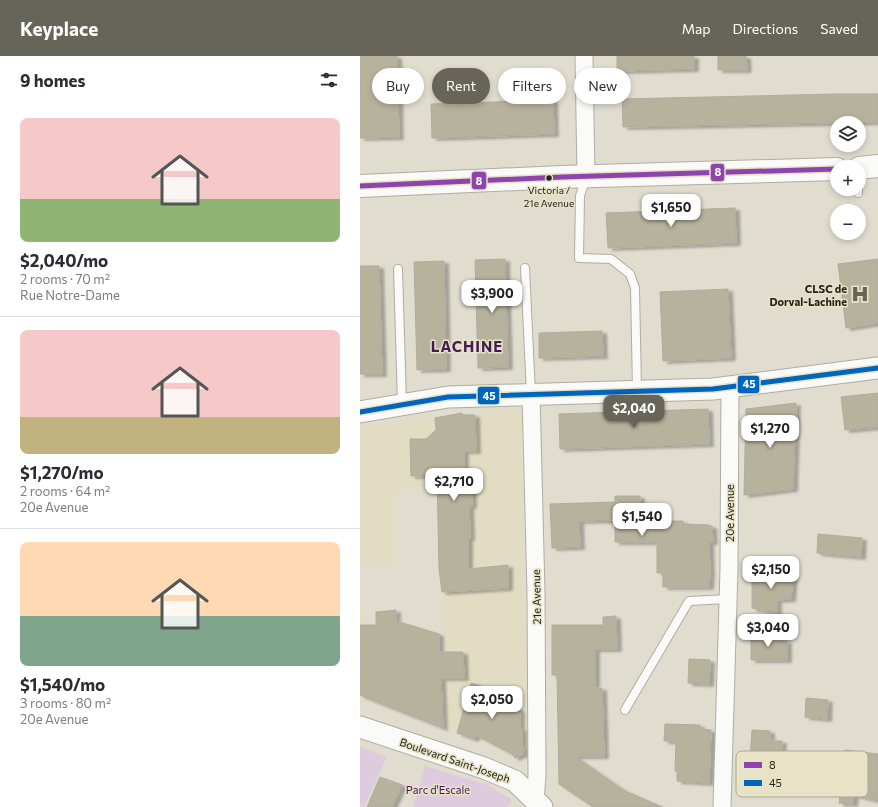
<!DOCTYPE html>
<meta charset="utf-8">
<style>
:root{--surface:#fff;--page:#f7f7f7;--text:#2b2b33;--muted:#7c7c81;--line:#e1e1e2;--accent:#676559}
body{margin:0;font-family:Commissioner,sans-serif;background:var(--page);color:var(--text);height:100vh;display:flex;flex-direction:column;font-size:15px;white-space:nowrap}
*{box-sizing:border-box;margin:0}
p{font-size:13px;color:var(--muted)}
.icon{flex:none;width:22px;height:22px;fill:none;stroke:currentColor;stroke-width:2;stroke-linecap:round;stroke-linejoin:round}
.map{position:relative;flex:1;overflow:hidden}
.panel{display:flex;flex-direction:column;background:var(--surface);width:360px}
.panel>*{flex:none}
.hud{position:absolute;left:12px;top:12px;width:380px;height:36px;display:flex;gap:8px}
.buttons{position:absolute;left:470px;top:60px;display:grid;gap:8px}
.buttons a{display:grid;place-items:center;width:36px;height:36px;border-radius:50%;background:var(--surface);box-shadow:0 2px 6px #0003;font-size:20px}
.price{position:absolute;translate:-50% -34px;padding:0 9px;border-radius:8px;background:#fff;color:#222;font-size:13px;line-height:26px;filter:drop-shadow(0 1px 2px #0008)}
.price::after{content:'';position:absolute;left:50%;top:24px;width:12px;height:9px;margin-left:-6px;background:inherit;clip-path:polygon(0 0,100% 0,50% 100%)}
.price.on{background:var(--accent);color:#fff}
ul{padding:0;list-style:none}
li{display:grid;align-content:center;gap:8px;height:212px;padding:0 20px}
li+li{border-top:1px solid var(--line)}
li span{display:grid;place-items:center;height:124px;border-radius:8px;color:#555}
li>.icon{margin-inline-start:auto}
span .icon{width:72px;height:72px;fill:#fffc;stroke-width:1}
li b{font-size:17px}
h2{display:flex;justify-content:space-between;align-items:center;height:48px;padding:0 20px;font-size:17px}
.chip{padding:0 14px;border-radius:18px;background:var(--surface);box-shadow:0 2px 6px #0003;font-size:14px;line-height:36px}
.chip.on{background:var(--accent);color:#fff}
header{display:flex;align-items:center;gap:24px;box-sizing:border-box;height:56px;padding:0 20px;background:var(--accent);color:#fff}
header strong{font-size:19px}
nav{display:flex;gap:22px;margin-inline-start:auto;font-size:14px}
main{display:flex;flex:1;min-height:0}
.map>svg:first-child{display:block}
</style>
<header>
<strong>Keyplace</strong>
<nav><a>Map</a><a>Directions</a><a>Saved</a></nav>
</header>
<main>
<section class="panel">
<h2>9 homes<svg class="icon" aria-label="filters" viewBox="0 0 24 24"><path d="M4 7h16M4 17h16"/><circle cx="9" cy="7" r="2"/><circle cx="15" cy="17" r="2"/></svg></h2>
<ul>
<li><span style="background:linear-gradient(#f6c9c9 65%,#8fb573 0)"><svg class="icon" aria-label="home" viewBox="0 0 24 24"><path d="M3 11l9-7 9 7M6 9v11h12V9"/></svg></span><div><b>$2,040/mo</b><p>2 rooms · 70 m²</p><p>Rue Notre-Dame</p></div></li>
<li><span style="background:linear-gradient(#f6c9c9 70%,#c2b280 0)"><svg class="icon" aria-label="home" viewBox="0 0 24 24"><path d="M3 11l9-7 9 7M6 9v11h12V9"/></svg></span><div><b>$1,270/mo</b><p>2 rooms · 64 m²</p><p>20e Avenue</p></div></li>
<li><span style="background:linear-gradient(#ffd9b3 60%,#7fa58c 0)"><svg class="icon" aria-label="home" viewBox="0 0 24 24"><path d="M3 11l9-7 9 7M6 9v11h12V9"/></svg></span><div><b>$1,540/mo</b><p>3 rooms · 80 m²</p><p>20e Avenue</p></div></li>
</ul>
</section>
<div class="map">
<svg width="518" height="751" viewBox="0 0 518 751">
<defs>
<filter id="shadow"><feDropShadow dx="4.5" dy="2.5" stdDeviation="1" flood-color="#0004"/></filter>
</defs>
<rect width="100%" height="100%" fill="#e0ddcf"/>
<path fill="#e1dcc2" d="M157,355L161,359L167,695L161,701L87,671L80,432L35,433V508L0,509V371L91,358Z
M0,515L4,569L10,647L0,643Z"/>
<path fill="#deccde" d="M0,691L27,701L4,751H0Z
M65,710L128,729L152,744L147,751H53Z"/>
<path fill="#b7b29c" stroke="#aeaca1" filter="url(#shadow)" d="M0,0H37L39,81L0,82Z
M257,0H334V13L257,15Z
M358,0H386L387,14H358Z
M476,38H518V66L263,71L262,43Z
M193,44L194,78L72,82L71,48Z
M375,152L376,187L248,192L246,157Z
M145,203L148,311L118,312L115,204Z
M518,203V267L486,272L478,208Z
M84,205L86,313L57,314L54,206Z
M0,210H19L22,318H0Z
M368,233L371,302L303,305L300,236Z
M242,275L243,300L179,302V277Z
M518,337V371L485,374L481,341Z
M436,347L433,433L384,439L386,353Z
M348,353L349,388L200,393L199,358Z
M102,357V359H115L116,395H104V411L112,430V450H109L110,476V482H108V513L148,509V532L82,536L79,513L77,419L51,420L50,383H66L76,374L75,362Z
M255,440H280V465H323V468L349,469V470H352L353,486H349L350,517L349,531H303V517H297V486H255V464L219,465L220,491L192,492L190,448L255,446Z
M458,478L502,482L501,501L457,497Z
M392,517H428V519H433L431,543L417,544V557L392,552Z
M36,554V565L79,578V596H103L104,622H81L83,672L7,642L0,639V569H16V556Z
M256,560L257,593H235V632H242L244,700H214L263,734L302,751H233L199,728L197,619H192V569H243V561Z
M391,577L420,579L419,585H427V604H391Z
M329,603L350,604L349,628L328,627Z
M111,627L137,635L135,641L160,654V672L162,673V689L164,693L163,698L155,702L152,698L116,679L114,683L97,677Z
M446,642L468,644L467,663L445,661Z
M305,668L340,669V673L351,674L349,727L317,725V715H315L316,685H304Z
M392,674L410,675V684H414V685H422L421,710H401V707H396L397,703H390Z
M485,694L518,698V745L494,739L493,748L479,747Z
M20,721L42,729L32,751H7Z"/>
<g fill="none" stroke-linecap="round" stroke-linejoin="round">
<g stroke="#afada2" stroke-width="10">
<path id="service" d="M226,121L220,140L219,202L251,203L270,218L275,232L277,334
M498,133V137
M165,212L171,338
M38,213L42,348
M265,654L329,545L368,543"/>
</g>
<g stroke="#afada2" stroke-width="19">
<path id="minor" d="M224,0L226,121
M171,338L176,537L177,720L175,744
M362,751L369,513L370,331"/>
</g>
<g stroke="#afada2" stroke-width="23">
<path id="tertiary" d="M0,356L88,341L353,333L518,312
M0,671L124,712L155,725L182,751"/>
</g>
<g stroke="#afada2" stroke-width="24">
<path id="secondary" d="M499,112L518,110
M0,130L202,121L477,113"/>
</g>
<use href="#service" stroke="#fafaf8" stroke-width="8"/>
<use href="#minor" stroke="#fafaf8" stroke-width="17"/>
<use href="#tertiary" stroke="#fafaf8" stroke-width="21"/>
<use href="#secondary" stroke="#fafaf8" stroke-width="22"/>
<g stroke="#e8e2c7" stroke-width="8">
<path id="bus-1" d="M0,130L202,121L477,113"/>
</g>
<g stroke="#e8e2c7" stroke-width="8">
<path id="bus-2" d="M0,356L88,341L353,333L518,312"/>
</g>
<use href="#bus-1" stroke="#8e44ad" stroke-width="5"/>
<use href="#bus-2" stroke="#0065bd" stroke-width="5"/>
</g>
<defs>
<g id="hospital-bare" transform="scale(1.38)"><path d="M-5-5h3v3.5h4V-5h3V5h-3V1.5h-4V5h-3Z" fill="#676559" stroke="#e8e2c7" stroke-width="2.5" paint-order="stroke"/></g>
</defs>
<g fill-rule="evenodd">
<use href="#hospital-bare" x="500" y="238"/>
</g>
<circle fill="#26241a" stroke="#e8e2c7" stroke-width="1.5" cx="189" cy="122" r="3.5"/>
<g text-anchor="middle" dominant-baseline="central" stroke-width="3" stroke-linejoin="round" paint-order="stroke">
<g font-size="10" fill="#26241a" stroke="#e8e2c7">
<text x="189" y="134">Victoria /<tspan x="189" dy="13">21e Avenue</tspan></text>
</g>
<g font-size="11" font-weight="bold" fill="#26241a" stroke="#e8e2c7" text-anchor="end">
<text x="487" y="232">CLSC de<tspan x="487" dy="13">Dorval-Lachine</tspan></text>
</g>
<g font-size="11" fill="#26241a" stroke="#e8e2c7">
<text transform="translate(369 457) rotate(-90)">20e Avenue</text>
<text transform="translate(176 541) rotate(-91)">21e Avenue</text>
<text transform="translate(95 704) rotate(19)">Boulevard Saint-Joseph</text>
</g>
<g font-size="11" fill="#4a0e5d" stroke="#e8e2c7">
<text x="78" y="733">Parc d'Escale</text>
</g>
<g font-size="15" font-weight="bold" letter-spacing="1" fill="#431c51" stroke="#e8e2c7">
<text x="107" y="290">LACHINE</text>
</g>
</g>
<rect x="376" y="695" width="132" height="46" rx="6" fill="#e8e2c7" stroke="#aea993" stroke-width="1"/>
<rect x="384" y="706" width="18" height="6" fill="#8e44ad"/>
<rect x="384" y="724" width="18" height="6" fill="#0065bd"/>
<g font-size="11" fill="#26241a">
<text x="409" y="713">8</text>
<text x="409" y="731">45</text>
</g>
<g stroke="#e8e2c7" stroke-width="1.5">
<rect x="350" y="107" width="15" height="19" rx="4" fill="#8e44ad"/>
<rect x="111" y="115" width="16" height="19" rx="4" fill="#8e44ad"/>
<rect x="377" y="319" width="23" height="19" rx="4" fill="#0065bd"/>
<rect x="117" y="330" width="23" height="19" rx="4" fill="#0065bd"/>
</g>
<g font-size="11" text-anchor="middle" font-weight="bold" fill="#fff">
<text x="358" y="120">8</text>
<text x="119" y="129">8</text>
<text x="389" y="332">45</text>
<text x="129" y="344">45</text>
</g>
</svg>
<div class="buttons">
<a><svg class="icon" aria-label="layers" viewBox="0 0 24 24"><path d="M12 4l9 5-9 5-9-5zM3 14l9 5 9-5"/></svg></a>
<a>+</a>
<a>−</a>
</div>
<b class="price" style="left:311px;top:172px">$1,650</b>
<b class="price" style="left:132px;top:258px">$3,900</b>
<b class="price on" style="left:274px;top:373px">$2,040</b>
<b class="price" style="left:410px;top:393px">$1,270</b>
<b class="price" style="left:94px;top:446px">$2,710</b>
<b class="price" style="left:282px;top:481px">$1,540</b>
<b class="price" style="left:411px;top:534px">$2,150</b>
<b class="price" style="left:408px;top:592px">$3,040</b>
<b class="price" style="left:132px;top:664px">$2,050</b>
<div class="hud">
<a class="chip">Buy</a>
<a class="chip on">Rent</a>
<a class="chip">Filters</a>
<a class="chip">New</a>
</div>
</div>
</main>
